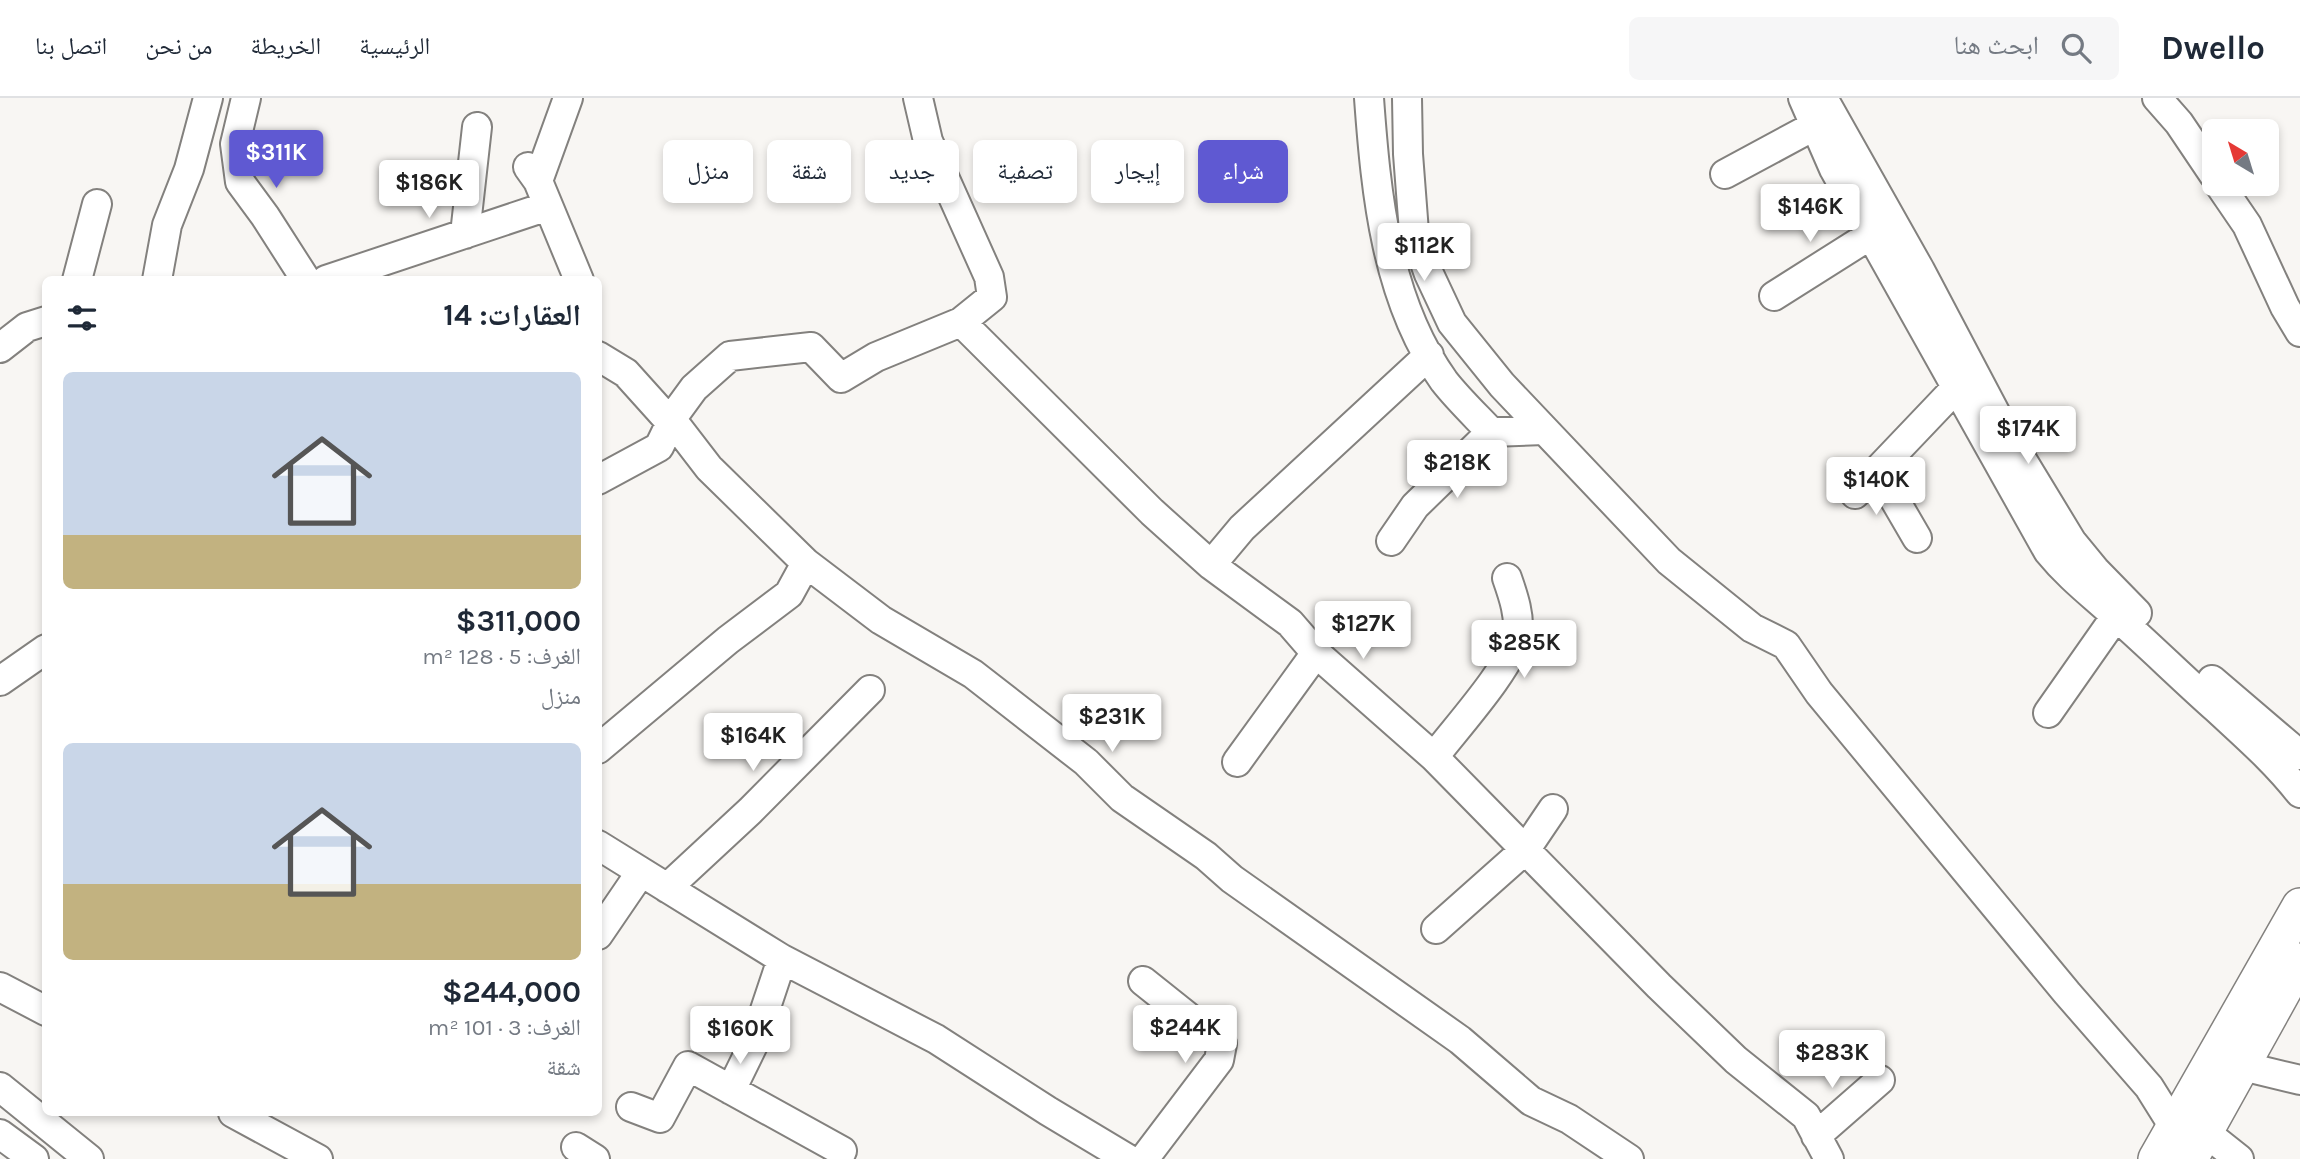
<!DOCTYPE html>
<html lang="ar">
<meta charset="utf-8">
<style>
:root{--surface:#fff;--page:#f6f6f7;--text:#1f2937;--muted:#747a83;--line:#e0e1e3;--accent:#5f59d2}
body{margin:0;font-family:Karla,"Noto Naskh Arabic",sans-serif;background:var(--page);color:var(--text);direction:rtl;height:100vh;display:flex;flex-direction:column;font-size:26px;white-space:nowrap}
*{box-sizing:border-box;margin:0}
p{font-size:23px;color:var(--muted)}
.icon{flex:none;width:38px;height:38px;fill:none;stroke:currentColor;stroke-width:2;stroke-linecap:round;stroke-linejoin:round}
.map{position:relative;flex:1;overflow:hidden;direction:ltr}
.details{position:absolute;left:42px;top:178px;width:560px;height:840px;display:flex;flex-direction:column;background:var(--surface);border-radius:10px;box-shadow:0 4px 10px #0003;direction:rtl}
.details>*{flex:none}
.hud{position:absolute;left:623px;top:42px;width:665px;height:63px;direction:rtl;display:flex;gap:14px}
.needle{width:46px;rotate:322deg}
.tools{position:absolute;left:2202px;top:21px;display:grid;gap:14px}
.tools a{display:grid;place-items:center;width:77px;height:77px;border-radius:10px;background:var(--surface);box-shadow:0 4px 10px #0003;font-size:35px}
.price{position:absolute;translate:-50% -60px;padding:0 16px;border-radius:7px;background:#fff;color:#222;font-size:23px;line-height:46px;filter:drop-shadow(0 2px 4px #0008)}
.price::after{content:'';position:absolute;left:50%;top:42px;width:21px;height:16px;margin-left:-10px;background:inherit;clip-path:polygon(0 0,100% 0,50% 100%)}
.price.on{background:var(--accent);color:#fff}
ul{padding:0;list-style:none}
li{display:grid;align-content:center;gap:14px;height:371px;padding:0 21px}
li span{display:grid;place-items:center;height:217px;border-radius:10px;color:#555}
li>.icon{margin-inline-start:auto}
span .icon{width:126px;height:126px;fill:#fffc;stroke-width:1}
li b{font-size:30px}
h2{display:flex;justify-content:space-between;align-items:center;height:84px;padding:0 21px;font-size:30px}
.tag{padding:0 24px;border-radius:10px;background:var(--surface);box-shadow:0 4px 10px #0003;font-size:24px;line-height:63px}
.tag.on{background:var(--accent);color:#fff}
header{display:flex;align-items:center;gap:42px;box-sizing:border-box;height:98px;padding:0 35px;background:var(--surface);border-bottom:2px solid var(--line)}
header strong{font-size:33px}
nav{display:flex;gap:38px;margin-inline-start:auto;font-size:24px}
.search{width:490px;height:63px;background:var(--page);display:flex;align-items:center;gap:18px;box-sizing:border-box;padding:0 24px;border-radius:10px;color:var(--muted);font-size:26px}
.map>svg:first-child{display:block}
</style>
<header>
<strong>Dwello</strong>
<div class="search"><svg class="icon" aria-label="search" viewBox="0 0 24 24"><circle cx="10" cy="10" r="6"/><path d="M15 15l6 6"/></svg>ابحث هنا</div>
<nav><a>الرئيسية</a><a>الخريطة</a><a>من نحن</a><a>اتصل بنا</a></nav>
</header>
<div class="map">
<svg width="2300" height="1061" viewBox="0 0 2300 1061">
<rect width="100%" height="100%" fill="#f8f6f3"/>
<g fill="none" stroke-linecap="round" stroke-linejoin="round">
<g stroke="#83817e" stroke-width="32">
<path id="minor" d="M246,0L235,46L240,84L265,118L306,182
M918,0L928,43L989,179L992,199L961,224
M1369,0C1376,96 1386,202 1444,283C1458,301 1476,318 1491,334L1544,332
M1407,0L1408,56L1414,134L1429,176L1452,225L1502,287L1669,463L1752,530L1786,547L1819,595L2067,895L2149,989L2174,1029
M1803,0L1834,71L2048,453C2071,481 2092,496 2118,520C2151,549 2183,581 2217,611C2246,638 2275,663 2300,695
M1823,0L1920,172L2007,337L2072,444L2095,472L2137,515
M2157,0L2179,25L2214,77
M528,69L538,83L579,182
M1725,76L1816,27
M538,83L568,0
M2219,86L2247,127L2285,209L2300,234
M465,136L477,29
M77,182L97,106
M157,182L167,127L189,71L208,0
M326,182L548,108
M1774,198L1872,136
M0,250L27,229L46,223
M598,258L626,275L671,325L679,331L709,370L806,465L881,522L973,576L1086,664L1122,700L1206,758L1232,781L1460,942L1531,1003L1569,1021L1629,1061
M1878,373L1917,440
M598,382L659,349L675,316L694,290L730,258L811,249L841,280L876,259L961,224L1152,414L1211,467L1290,525L1316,555L1434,659L1659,888L1736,962L1806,1018L1829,1061
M1855,396L1955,291
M1391,443L1415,408L1491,334
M1211,467L1242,430L1429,257
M2212,582L2300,657
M0,583L46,551
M2048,615L2116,518
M598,651L728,542L789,496L806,465
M1434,659C1455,631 1511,570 1517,539C1521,520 1513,497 1507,480
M1237,664L1316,555
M598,747L782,861L936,941L1048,1013L1128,1061
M667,790L750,713L870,592
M1436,831L1526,751L1553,711
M598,837L641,774
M1143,883L1222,946L1219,962L1144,1061
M0,889L46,913
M2242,968L2300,982
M0,989L89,1061
M731,992L754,945L782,861
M631,1009L660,1020L688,968L842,1053
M233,1015L318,1061
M2205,1034L2239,1061
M0,1036L34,1061
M1816,1038L1880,982
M576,1049L595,1061"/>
</g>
<g stroke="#83817e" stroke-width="38">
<path id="major" d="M2156,1061L2300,808
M2190,1061L2300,863"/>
</g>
<use href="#minor" stroke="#fff" stroke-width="28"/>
<use href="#major" stroke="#fff" stroke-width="35"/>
</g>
</svg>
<div class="tools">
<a><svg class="needle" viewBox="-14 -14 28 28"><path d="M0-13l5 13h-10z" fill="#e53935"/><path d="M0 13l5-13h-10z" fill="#747a83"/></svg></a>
</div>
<b class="price on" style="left:276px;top:92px">$311K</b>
<b class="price" style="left:429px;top:122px">$186K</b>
<b class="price" style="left:1810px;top:146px">$146K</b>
<b class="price" style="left:1424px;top:185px">$112K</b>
<b class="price" style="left:2028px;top:368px">$174K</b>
<b class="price" style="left:1457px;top:402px">$218K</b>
<b class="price" style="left:1876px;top:419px">$140K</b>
<b class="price" style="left:1363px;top:563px">$127K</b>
<b class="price" style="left:1524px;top:582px">$285K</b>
<b class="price" style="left:1112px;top:656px">$231K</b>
<b class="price" style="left:753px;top:675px">$164K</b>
<b class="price" style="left:1185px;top:967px">$244K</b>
<b class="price" style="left:740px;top:968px">$160K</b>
<b class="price" style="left:1832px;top:992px">$283K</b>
<div class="hud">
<a class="tag on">شراء</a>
<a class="tag">إيجار</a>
<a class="tag">تصفية</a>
<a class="tag">جديد</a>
<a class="tag">شقة</a>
<a class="tag">منزل</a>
</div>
<section class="details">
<h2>العقارات: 14<svg class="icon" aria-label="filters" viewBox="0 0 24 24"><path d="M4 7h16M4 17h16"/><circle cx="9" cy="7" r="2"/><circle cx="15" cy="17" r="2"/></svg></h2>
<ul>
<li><span style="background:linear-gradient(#c9d6e8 75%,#c2b280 0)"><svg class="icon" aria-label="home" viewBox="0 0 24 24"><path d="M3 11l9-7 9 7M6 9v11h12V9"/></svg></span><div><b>$311,000</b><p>الغرف: 5 · 128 m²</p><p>منزل</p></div></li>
<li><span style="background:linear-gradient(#c9d6e8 65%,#c2b280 0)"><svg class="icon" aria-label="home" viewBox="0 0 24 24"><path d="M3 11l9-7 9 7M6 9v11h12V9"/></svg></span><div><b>$244,000</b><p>الغرف: 3 · 101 m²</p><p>شقة</p></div></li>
</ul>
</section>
</div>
